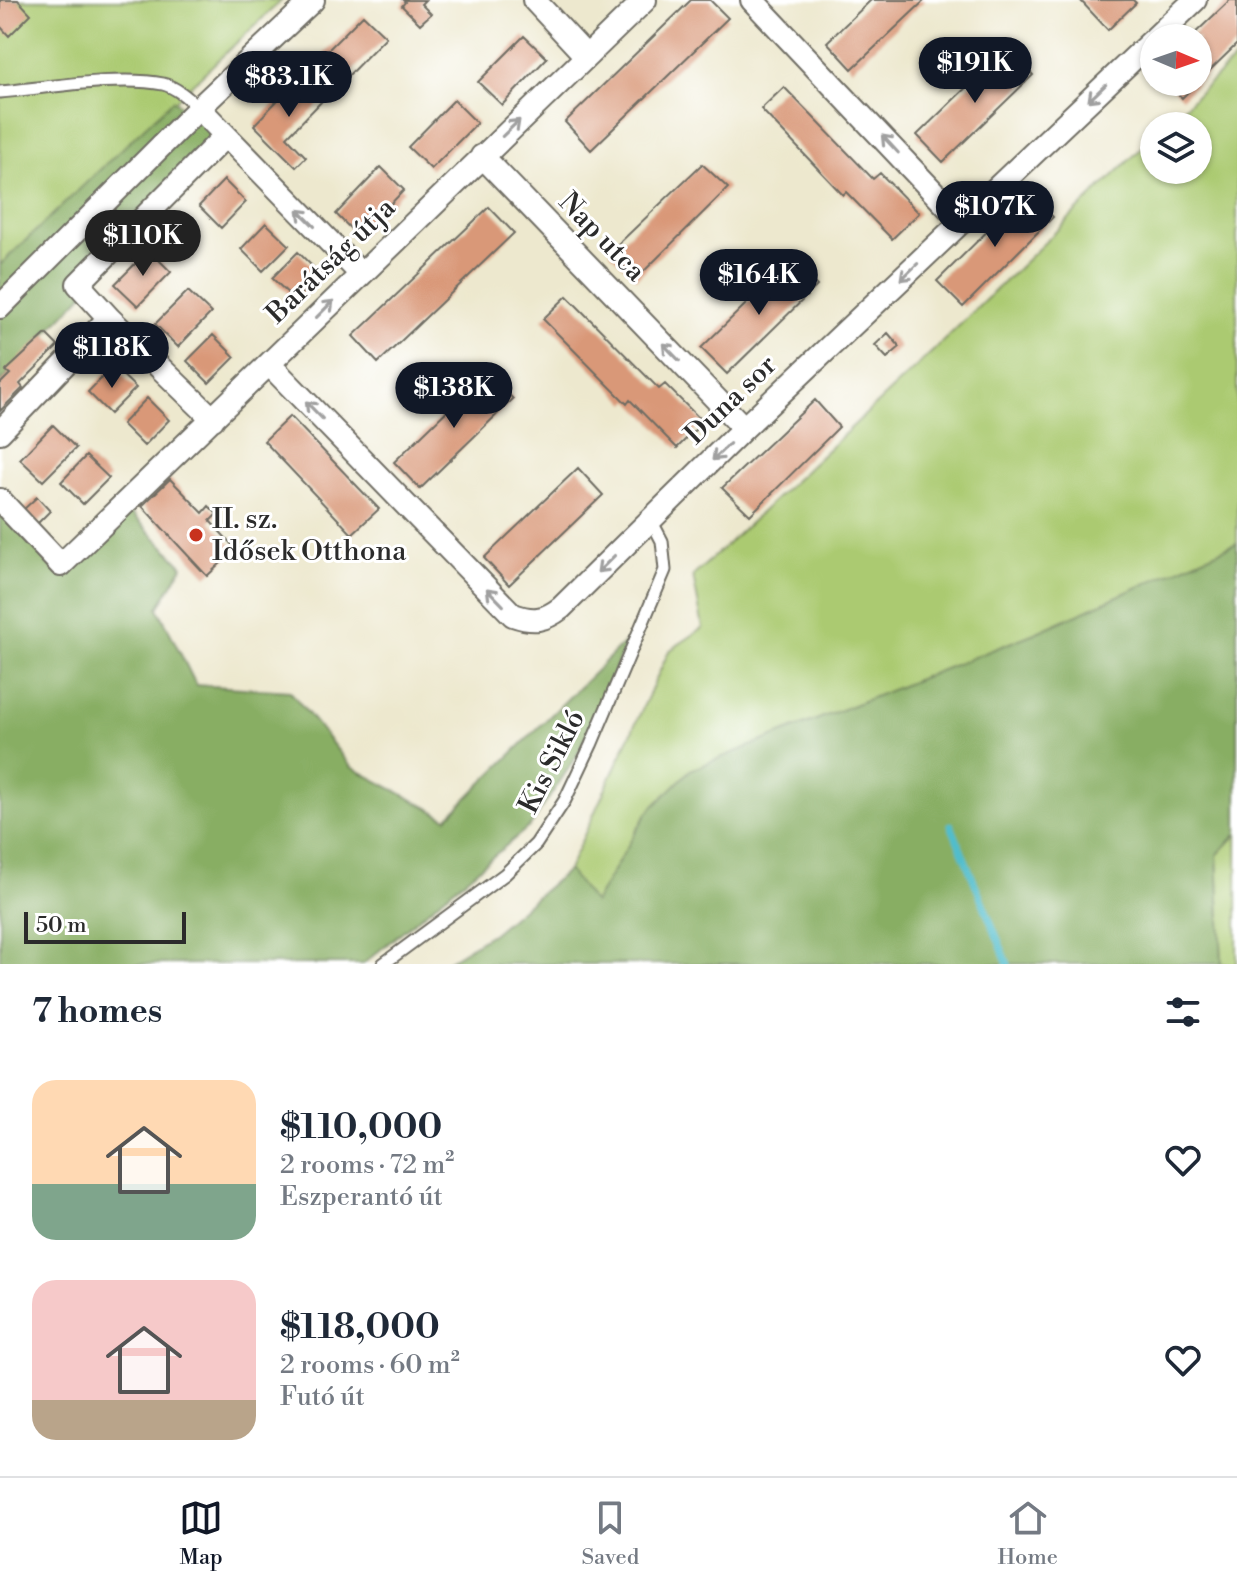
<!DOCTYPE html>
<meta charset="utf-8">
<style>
:root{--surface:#fff;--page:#f2f2f3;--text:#1f2937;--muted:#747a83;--line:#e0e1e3;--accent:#111827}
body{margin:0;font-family:"Libre Bodoni",serif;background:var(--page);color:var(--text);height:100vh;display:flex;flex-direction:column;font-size:30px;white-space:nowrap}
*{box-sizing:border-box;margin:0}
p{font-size:26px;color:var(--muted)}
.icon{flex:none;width:44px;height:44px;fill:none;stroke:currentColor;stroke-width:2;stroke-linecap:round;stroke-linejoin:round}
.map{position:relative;height:964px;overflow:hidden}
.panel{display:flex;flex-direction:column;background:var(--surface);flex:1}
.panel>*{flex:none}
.needle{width:52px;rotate:92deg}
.buttons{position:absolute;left:1140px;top:24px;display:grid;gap:16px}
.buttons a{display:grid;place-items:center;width:72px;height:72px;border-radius:50%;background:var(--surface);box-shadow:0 2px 6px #0004;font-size:40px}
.scale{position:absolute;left:24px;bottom:20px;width:162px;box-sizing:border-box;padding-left:8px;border:4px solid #2b2b2b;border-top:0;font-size:22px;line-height:28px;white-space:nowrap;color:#2b2b2b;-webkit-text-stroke:6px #fff;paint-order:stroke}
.price{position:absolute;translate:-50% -68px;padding:0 18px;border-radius:28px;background:var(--accent);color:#fff;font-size:26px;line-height:52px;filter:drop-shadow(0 2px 4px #0008)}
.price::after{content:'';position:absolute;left:50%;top:48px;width:24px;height:18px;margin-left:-12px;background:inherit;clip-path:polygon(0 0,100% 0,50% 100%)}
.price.current{background:#222;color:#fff}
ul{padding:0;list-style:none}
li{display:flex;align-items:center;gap:24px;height:200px;padding:0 32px}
li span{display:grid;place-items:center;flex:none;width:224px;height:160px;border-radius:24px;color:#555}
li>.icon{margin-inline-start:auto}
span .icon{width:96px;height:96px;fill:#fffc;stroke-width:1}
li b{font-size:34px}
h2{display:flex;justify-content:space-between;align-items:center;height:96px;padding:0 32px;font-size:34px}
.tabs{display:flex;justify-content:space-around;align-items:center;height:112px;border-top:2px solid var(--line);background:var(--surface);font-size:22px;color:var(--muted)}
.tabs a{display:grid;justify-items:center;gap:4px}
.tabs .current{color:var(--accent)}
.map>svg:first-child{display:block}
</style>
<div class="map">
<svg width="1237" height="964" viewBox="0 0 1237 964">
<rect width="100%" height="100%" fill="#fff"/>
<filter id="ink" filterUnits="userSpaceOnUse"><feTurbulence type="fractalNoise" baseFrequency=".0125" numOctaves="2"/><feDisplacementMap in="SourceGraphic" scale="16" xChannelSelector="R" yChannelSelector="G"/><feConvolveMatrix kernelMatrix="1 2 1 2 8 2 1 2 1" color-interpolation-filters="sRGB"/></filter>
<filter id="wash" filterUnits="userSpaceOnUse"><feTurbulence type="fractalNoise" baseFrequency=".006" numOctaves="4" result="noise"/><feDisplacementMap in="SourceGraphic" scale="32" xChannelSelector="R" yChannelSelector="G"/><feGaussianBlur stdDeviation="1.8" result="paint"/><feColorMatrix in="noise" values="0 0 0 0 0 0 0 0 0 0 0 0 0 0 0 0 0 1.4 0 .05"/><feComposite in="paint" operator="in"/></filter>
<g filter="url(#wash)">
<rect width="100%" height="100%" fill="#ede8ce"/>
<path fill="#abca71" stroke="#6b7a4e" stroke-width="2" d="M0,0H282L0,265Z
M1237,57V543L647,813L594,904L568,870L669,651L703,628L693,576L933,351L1154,136V170H1198V126H1164Z
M1237,834V964H1222L1217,855Z"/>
<path fill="#88ae63" stroke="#5a6c47" stroke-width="2" d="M173,100L226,142L0,383V265Z
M126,508L183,566L158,608L196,685L290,691L351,767L447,818L628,639L578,754L531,825L363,964H0V511L58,574Z
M1237,543V834L1217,855L1222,964H443L493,933L568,870L594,903L647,813L690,770L1037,632Z"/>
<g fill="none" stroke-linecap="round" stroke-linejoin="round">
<path stroke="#51bdcc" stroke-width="7" d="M951,825L1008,964"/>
</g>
<g id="blocks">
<path fill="#d99878" d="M0,0H18L31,14L9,36L0,26Z
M403,0H425L421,4L431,14L420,24L402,6L405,2Z
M691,0H710L728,18L591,150L565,122Z
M871,0H925L852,69L827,42Z
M1080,0H1133L1136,3L1108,30Z
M1230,0H1237V44L1198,82V38H1190Z
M363,15L386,37L340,84L317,61Z
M524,36L547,58L502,105L478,82Z
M1007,48L1033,75L943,162L917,135Z
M299,78L322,101L287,137L306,157L296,167L254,125Z
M1166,82H1198L1182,98Z
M784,87L873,179L880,173L919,213L892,239L846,192L843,195L761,109Z
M454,100L477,123L431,169L408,147Z
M702,164L728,188L636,279L610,252Z
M381,167L404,190L359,237L336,214Z
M224,180L246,202L221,228L199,206Z
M1028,191L1053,217L963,307L937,281Z
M489,207L514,233L378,363L353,336Z
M266,223L289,245L263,271L241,249Z
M149,250L171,272L138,306L115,284Z
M298,252L320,274L295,300L272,278Z
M791,260L817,286L727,374L701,348Z
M188,291L211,313L178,347L155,324Z
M567,296L659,389L665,384L703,422L677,448L630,400L627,404L543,319Z
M888,333L900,347L887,358L875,345Z
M46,334L58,346L20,384L23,388L0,411V384L10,374L6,371Z
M213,335L235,357L209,383L187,361Z
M113,366L136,388L110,414L88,392Z
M487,372L513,399L420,489L394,462Z
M147,398L169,420L144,446L122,424Z
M815,400L839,427L750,515L722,488Z
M290,416L379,509L352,534L264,441Z
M53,425L76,448L43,481L20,459Z
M86,456L109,478L83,504L61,482Z
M578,468L603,495L509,585L484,558Z
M170,479L203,513L209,506L217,514L210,521L236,549L207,576L142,506Z
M37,497L50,511L37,524L23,510Z"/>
</g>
</g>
<g filter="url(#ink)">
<use href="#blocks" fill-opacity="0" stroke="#6f6d64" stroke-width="2"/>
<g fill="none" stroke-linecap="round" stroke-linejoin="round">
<g stroke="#6f6d64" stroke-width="15">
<path id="service" d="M0,92C45,88 120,75 163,84C176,87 189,99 199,108
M383,964L505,874L536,844L565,800L591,745L665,570L662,541L651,520"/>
</g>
<g stroke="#6f6d64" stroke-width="26">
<path id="minor" d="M534,0L586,56
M752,0L962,222
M1155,38L1195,0
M199,108L360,273
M482,156L744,428
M0,307L199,108L313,0
M269,364L513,615C533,622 544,621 561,608L744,428L1154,39
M213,419L109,318L78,284L225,136
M0,432L109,318
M0,500L61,565L645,0"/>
</g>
<use href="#service" stroke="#fff" stroke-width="11"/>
<use href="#minor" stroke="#fff" stroke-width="22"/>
</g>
<defs><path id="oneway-shaft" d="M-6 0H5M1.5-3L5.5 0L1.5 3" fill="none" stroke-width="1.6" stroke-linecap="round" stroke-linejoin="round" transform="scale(2)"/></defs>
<g stroke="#a0a0a0">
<use href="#oneway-shaft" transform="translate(1097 93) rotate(136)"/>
<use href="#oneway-shaft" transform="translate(511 128) rotate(-44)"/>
<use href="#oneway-shaft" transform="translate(890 144) rotate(-133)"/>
<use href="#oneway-shaft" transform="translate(306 218) rotate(-135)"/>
<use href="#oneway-shaft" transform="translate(909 272) rotate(136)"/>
<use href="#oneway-shaft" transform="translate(325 309) rotate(-45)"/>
<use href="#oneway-shaft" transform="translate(671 352) rotate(-134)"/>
<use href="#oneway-shaft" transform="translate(314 410) rotate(-134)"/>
<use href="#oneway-shaft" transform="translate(721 452) rotate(136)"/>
<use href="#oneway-shaft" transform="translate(606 564) rotate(135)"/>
<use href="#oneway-shaft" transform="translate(495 597) rotate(-134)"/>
</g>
</g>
<circle fill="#c8321e" stroke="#fff" stroke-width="3" cx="196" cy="535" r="8"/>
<g text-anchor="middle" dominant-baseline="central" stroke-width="6" stroke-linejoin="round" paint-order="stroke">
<g font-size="28" fill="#2b2b2b" stroke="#fff">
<text transform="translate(602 237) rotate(46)">Nap utca</text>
<text transform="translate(331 261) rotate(-44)">Barátság útja</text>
<text transform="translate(731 400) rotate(-44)">Duna sor</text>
<text transform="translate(552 762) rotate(-63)">Kis Sikló</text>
</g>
<g font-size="28" fill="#2b2b2b" stroke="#fff" text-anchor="start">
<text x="212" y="519">II. sz.<tspan x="212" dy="32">Idősek Otthona</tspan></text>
</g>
</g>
</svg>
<div class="buttons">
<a><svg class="needle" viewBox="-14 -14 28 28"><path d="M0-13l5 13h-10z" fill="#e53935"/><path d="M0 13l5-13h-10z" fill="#747a83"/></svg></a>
<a><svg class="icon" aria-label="layers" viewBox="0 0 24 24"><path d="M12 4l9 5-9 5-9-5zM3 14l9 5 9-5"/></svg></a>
</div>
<div class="scale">50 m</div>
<b class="price" style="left:975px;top:105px">$191K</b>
<b class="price" style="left:289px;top:119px">$83.1K</b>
<b class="price" style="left:995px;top:249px">$107K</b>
<b class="price current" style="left:143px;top:278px">$110K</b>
<b class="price" style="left:759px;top:317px">$164K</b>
<b class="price" style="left:112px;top:390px">$118K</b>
<b class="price" style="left:454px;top:430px">$138K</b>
</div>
<section class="panel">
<h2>7 homes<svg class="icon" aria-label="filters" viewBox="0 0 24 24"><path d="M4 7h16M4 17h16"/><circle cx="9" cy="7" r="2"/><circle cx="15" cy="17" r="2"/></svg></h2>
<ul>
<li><span style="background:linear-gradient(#ffd9b3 65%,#7fa58c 0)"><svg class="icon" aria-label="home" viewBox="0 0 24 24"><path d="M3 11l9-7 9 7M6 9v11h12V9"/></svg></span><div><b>$110,000</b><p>2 rooms · 72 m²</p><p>Eszperantó út</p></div><svg class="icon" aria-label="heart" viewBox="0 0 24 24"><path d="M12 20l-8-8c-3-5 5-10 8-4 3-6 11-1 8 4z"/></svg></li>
<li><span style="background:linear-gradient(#f6c9c9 75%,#b9a48a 0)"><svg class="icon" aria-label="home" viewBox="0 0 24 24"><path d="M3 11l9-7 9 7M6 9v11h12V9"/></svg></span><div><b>$118,000</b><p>2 rooms · 60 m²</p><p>Futó út</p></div><svg class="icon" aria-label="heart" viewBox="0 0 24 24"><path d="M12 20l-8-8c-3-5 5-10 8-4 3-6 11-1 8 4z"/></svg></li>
</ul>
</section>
<nav class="tabs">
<a class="current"><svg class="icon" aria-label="map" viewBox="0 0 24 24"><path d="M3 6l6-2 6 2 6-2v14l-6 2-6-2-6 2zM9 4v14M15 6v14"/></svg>Map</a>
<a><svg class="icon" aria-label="saved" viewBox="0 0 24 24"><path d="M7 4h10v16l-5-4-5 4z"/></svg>Saved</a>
<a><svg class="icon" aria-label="home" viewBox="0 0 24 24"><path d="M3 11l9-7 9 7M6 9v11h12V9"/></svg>Home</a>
</nav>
